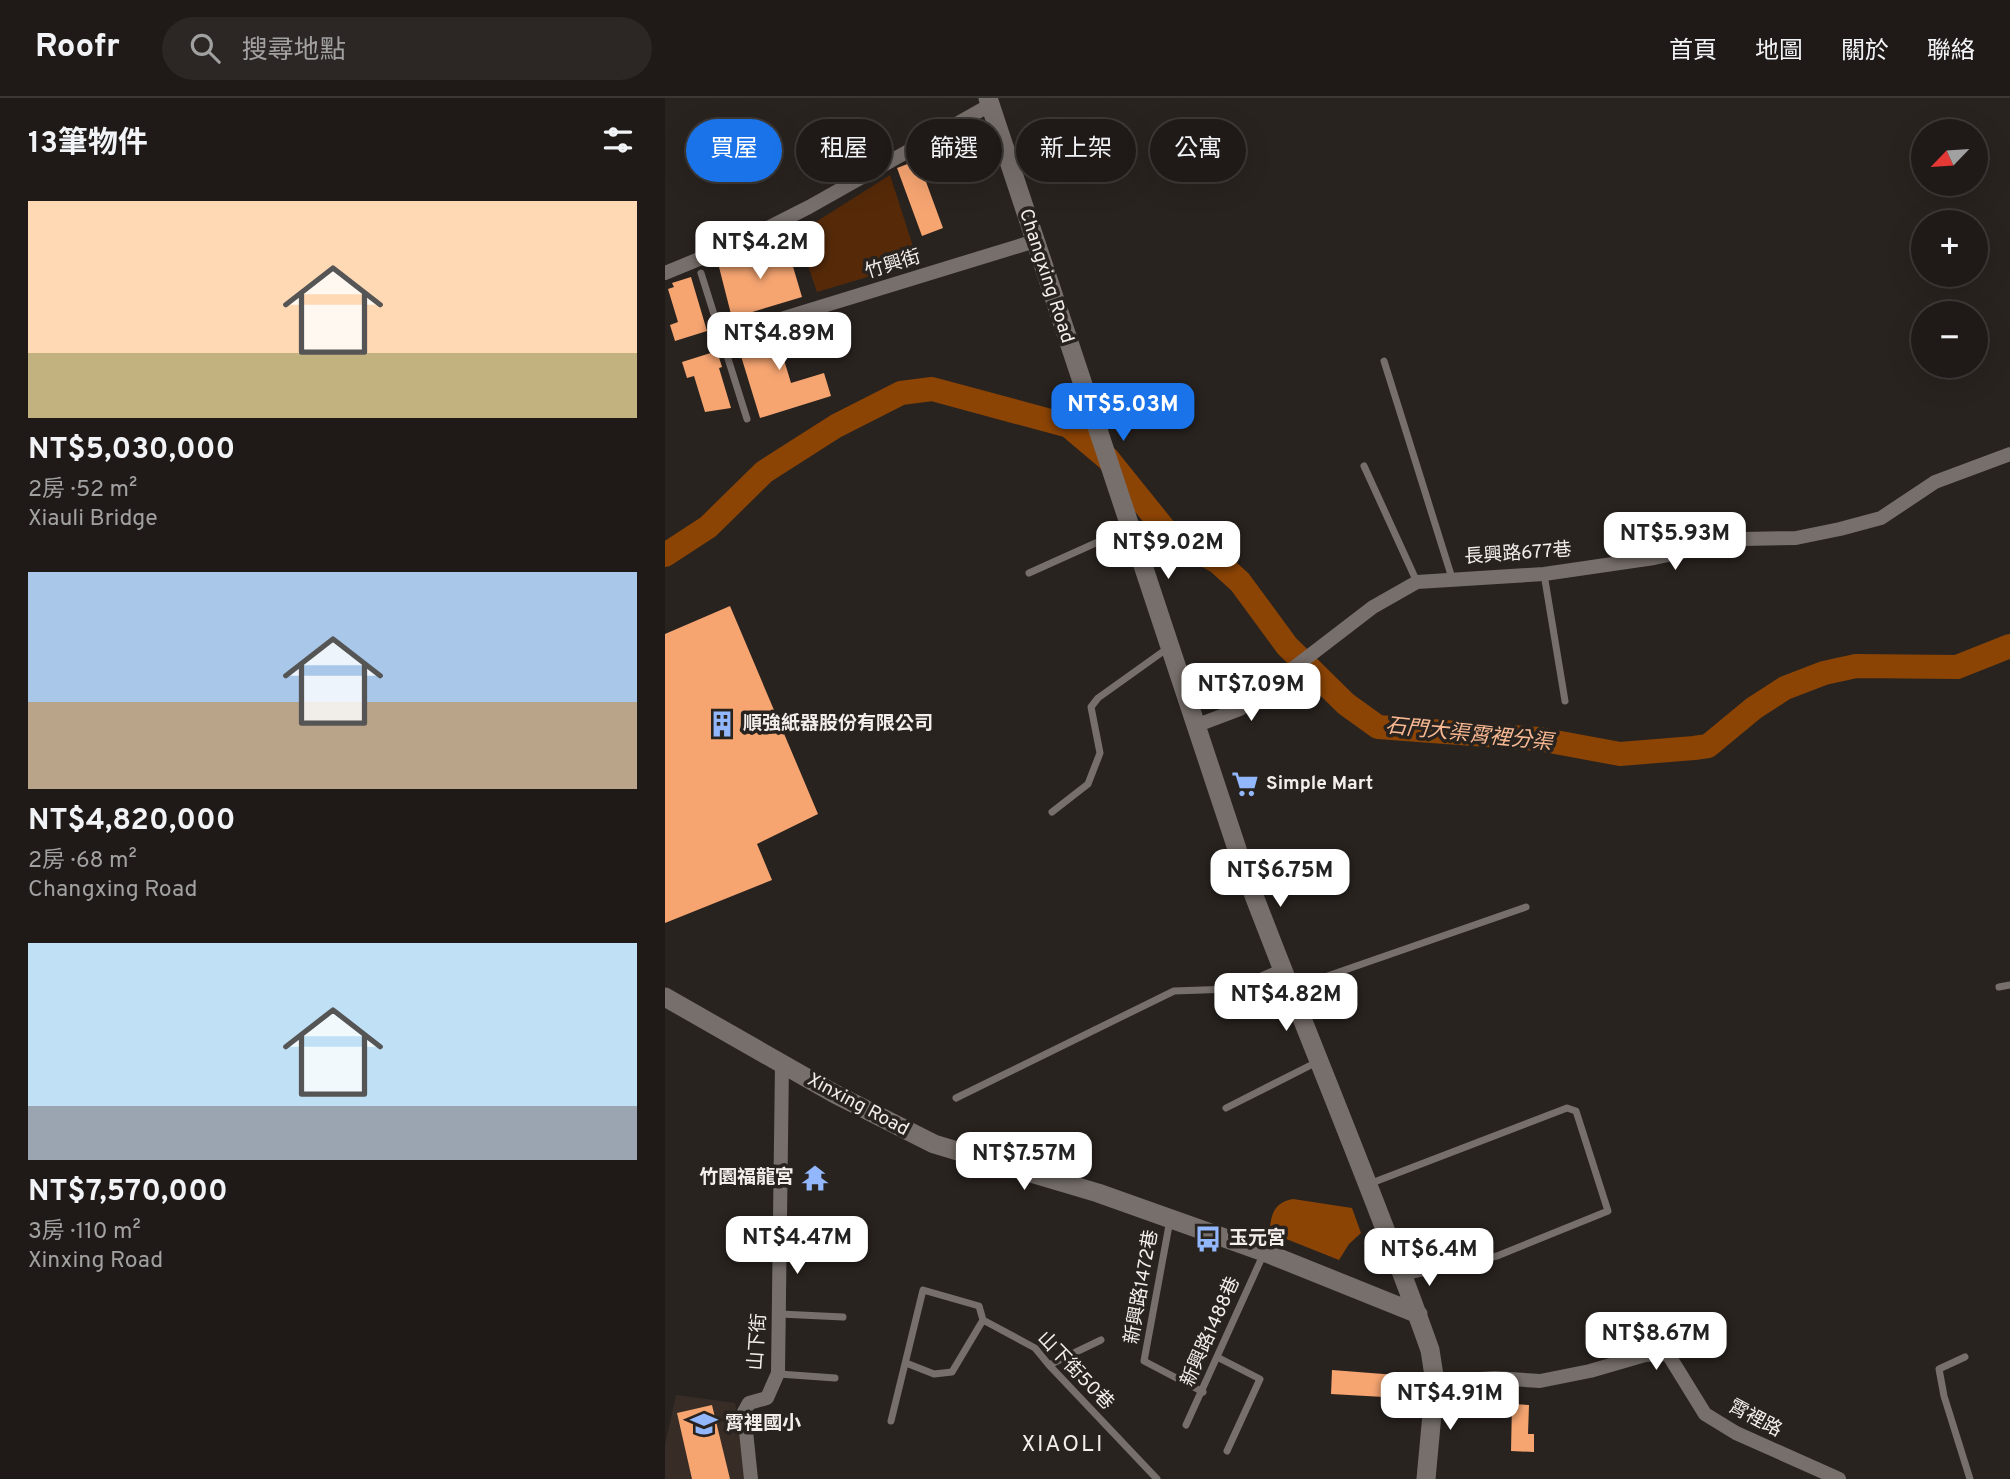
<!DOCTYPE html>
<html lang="zh-TW">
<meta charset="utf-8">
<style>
:root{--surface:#1f1a17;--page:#2c2724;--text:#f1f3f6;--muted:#a1a1a1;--line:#3c3836;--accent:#1a73e8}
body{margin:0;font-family:Overpass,"Noto Sans TC",sans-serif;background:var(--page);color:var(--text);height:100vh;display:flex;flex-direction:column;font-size:26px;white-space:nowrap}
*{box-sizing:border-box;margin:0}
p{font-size:23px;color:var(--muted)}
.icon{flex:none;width:38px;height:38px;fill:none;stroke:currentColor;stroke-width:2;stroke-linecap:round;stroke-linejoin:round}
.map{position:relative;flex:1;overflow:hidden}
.panel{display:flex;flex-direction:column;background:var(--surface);width:665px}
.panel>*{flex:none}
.guide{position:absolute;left:21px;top:21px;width:665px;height:63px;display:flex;gap:14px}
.needle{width:46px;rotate:245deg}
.fabs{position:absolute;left:1246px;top:21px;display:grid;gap:14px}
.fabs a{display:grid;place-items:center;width:77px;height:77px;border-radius:50%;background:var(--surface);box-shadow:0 7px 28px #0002,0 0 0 2px var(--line);font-size:35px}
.price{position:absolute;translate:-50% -60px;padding:0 16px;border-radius:14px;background:#fff;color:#222;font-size:23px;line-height:46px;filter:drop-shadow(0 2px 4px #0008)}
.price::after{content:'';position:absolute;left:50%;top:42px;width:21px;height:16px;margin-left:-10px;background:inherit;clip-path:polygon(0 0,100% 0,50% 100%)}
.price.on{background:var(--accent);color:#fff}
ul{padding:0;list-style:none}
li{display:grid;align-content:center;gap:14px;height:371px;padding:0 28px}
li span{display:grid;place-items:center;height:217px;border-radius:0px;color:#555}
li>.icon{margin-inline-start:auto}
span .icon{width:126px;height:126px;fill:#fffc;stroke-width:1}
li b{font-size:30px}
h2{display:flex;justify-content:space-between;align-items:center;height:84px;padding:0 28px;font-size:30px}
.pill{padding:0 24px;border-radius:32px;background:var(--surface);box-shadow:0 7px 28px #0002,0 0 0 2px var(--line);font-size:24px;line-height:63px}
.pill.on{background:var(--accent);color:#fff}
header{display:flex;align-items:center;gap:42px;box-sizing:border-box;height:98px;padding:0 35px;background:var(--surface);border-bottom:2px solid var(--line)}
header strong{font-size:33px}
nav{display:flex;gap:38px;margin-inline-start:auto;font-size:24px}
.search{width:490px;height:63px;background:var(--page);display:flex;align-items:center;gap:18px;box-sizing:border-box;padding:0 24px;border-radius:38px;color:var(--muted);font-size:26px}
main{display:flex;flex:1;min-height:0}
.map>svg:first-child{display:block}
</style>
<header>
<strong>Roofr</strong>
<div class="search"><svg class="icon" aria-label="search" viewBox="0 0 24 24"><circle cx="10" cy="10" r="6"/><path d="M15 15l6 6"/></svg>搜尋地點</div>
<nav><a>首頁</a><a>地圖</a><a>關於</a><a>聯絡</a></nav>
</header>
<main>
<section class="panel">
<h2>13筆物件<svg class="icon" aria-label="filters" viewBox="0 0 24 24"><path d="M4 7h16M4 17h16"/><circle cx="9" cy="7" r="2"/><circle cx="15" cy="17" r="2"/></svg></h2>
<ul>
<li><span style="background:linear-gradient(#ffd9b3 70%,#c2b280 0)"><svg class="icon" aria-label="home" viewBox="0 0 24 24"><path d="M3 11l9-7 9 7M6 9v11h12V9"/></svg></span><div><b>NT$5,030,000</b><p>2房 · 52 m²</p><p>Xiauli Bridge</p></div></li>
<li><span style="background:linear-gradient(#a9c7e8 60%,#b9a48a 0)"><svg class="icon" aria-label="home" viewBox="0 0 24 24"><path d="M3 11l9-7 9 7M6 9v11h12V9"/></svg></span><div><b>NT$4,820,000</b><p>2房 · 68 m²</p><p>Changxing Road</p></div></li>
<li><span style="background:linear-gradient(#bfe0f5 75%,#9aa5b1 0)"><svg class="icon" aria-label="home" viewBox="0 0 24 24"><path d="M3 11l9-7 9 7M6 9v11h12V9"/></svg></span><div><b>NT$7,570,000</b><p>3房 · 110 m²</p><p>Xinxing Road</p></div></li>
</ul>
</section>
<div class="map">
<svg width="1345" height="1381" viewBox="0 0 1345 1381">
<rect width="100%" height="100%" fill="#29231f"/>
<path fill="#382d26" d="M11,1297L70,1305L82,1376L86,1381H0V1347Z"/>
<path fill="#562a09" d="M225,77L253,164L152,194L132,136Z"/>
<path fill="#8c4405" d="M628,1101L687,1110L696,1135L684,1146L674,1162L604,1134C607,1116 608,1105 628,1101Z"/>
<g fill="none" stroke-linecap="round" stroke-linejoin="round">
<path stroke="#8c4405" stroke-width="24" d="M0,457L43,429L99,374L171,328L236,295L267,291L404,328L443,361L505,438L553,464L575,484L622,548L681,606L713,629L874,641L955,656L1029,650L1043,648L1089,610L1120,590L1159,575L1191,568L1292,569L1345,548"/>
</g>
<path fill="#f6a571" d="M253,62L278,130L257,138L232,70Z
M121,145L137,199L67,220L54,169L64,166L63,163Z
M26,179L42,233L10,243L5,227L13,224L3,191L9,189L7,185Z
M144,224L149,241L116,252L126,285L159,275L166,298L95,320L72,245Z
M52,253L57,269L54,270L66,310L40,314L29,278L22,280L17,264Z
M65,508L153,716L92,746L107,782L0,825V536Z
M667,1272L757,1279L754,1301L666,1296Z
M847,1306L864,1307L863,1336H869V1354L846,1353Z
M47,1307L65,1381H27L12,1315Z"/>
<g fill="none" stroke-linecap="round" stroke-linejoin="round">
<path stroke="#776f6b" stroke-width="7" d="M36,175L82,321
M719,263L787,480
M699,368L752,484
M364,475L464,430
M879,476L900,603
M387,714L423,686L435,655L426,609L433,600L503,550
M1334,889L1345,887
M628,890L861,809
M291,1000L509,893L566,891L615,870
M561,1010L652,964
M704,1086L902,1010L911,1013L943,1113L832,1158L739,1179
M505,1122L479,1263L538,1294
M115,1216L178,1219
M552,1259L595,1281L562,1353
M1300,1259L1274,1271L1279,1298L1305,1381
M241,1265L269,1276L287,1274L318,1222
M384,1267L436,1242
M114,1276L170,1280
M226,1323L258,1192L314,1208L318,1222L370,1250L384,1267L492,1381
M521,1327L599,1155"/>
<path stroke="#776f6b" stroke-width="14" d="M0,175L73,145L144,109L325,7
M57,239L370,143
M530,628L575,611L708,509L752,484L879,476L989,460L1078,441L1131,440L1175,431L1216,420L1270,384L1345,356
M770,1284L830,1280L875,1283L925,1273L980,1257L1003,1256L1040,1316L1071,1335L1174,1381
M86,1381L79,1314L84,1305L102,1300L113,1275L117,966"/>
<path stroke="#776f6b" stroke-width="19" d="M323,0L577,766C638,929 707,1088 765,1252L770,1284L761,1381
M0,899L170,996L269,1046L433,1095L599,1154L753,1216"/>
</g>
<defs>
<g id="building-bare" transform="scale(2.1)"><path d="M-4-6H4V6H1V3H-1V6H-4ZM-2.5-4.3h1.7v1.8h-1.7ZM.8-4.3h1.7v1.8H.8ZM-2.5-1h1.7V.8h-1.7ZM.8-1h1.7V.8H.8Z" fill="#92b7fd" stroke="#29231f" stroke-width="2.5" paint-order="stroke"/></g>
<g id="supermarket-bare" transform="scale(2.1)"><path d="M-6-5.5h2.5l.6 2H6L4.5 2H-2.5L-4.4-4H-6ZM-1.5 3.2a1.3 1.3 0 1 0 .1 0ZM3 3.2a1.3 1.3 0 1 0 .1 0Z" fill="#92b7fd" stroke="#29231f" stroke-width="2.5" paint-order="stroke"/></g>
<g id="temple-bare" transform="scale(2.1)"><path d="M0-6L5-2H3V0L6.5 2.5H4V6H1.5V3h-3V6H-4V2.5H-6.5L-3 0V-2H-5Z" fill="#92b7fd" stroke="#29231f" stroke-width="2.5" paint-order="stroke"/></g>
<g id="bus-bare" transform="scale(2.1)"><path d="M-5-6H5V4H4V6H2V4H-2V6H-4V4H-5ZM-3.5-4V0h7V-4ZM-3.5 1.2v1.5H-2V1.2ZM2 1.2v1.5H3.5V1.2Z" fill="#92b7fd" stroke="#29231f" stroke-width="2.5" paint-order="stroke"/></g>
<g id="school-bare" transform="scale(2.1)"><path d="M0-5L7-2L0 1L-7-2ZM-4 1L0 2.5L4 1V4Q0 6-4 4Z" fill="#92b7fd" stroke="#29231f" stroke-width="2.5" paint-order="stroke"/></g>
</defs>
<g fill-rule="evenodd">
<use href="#building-bare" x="57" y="626"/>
<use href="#supermarket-bare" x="580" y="686"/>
<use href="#temple-bare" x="150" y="1080"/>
<use href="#bus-bare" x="543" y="1141"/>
<use href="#school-bare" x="39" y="1326"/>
</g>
<g text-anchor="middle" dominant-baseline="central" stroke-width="7" stroke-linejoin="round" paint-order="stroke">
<g font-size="19" fill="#f3eeec" stroke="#29231f">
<text transform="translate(228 167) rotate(-17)">竹興街</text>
<text transform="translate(381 178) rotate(72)">Changxing Road</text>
<text transform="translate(853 456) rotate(-4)">長興路677巷</text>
<text transform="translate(193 1007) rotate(28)">Xinxing Road</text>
<text transform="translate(477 1189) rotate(-80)">新興路1472巷</text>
<text transform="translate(546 1234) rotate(-66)">新興路1488巷</text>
<text transform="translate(93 1244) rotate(-86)">山下街</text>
<text transform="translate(410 1273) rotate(46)">山下街50巷</text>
<text transform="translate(1090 1321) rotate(28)">霄裡路</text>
</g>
<g font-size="19" font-weight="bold" fill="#f3eeec" stroke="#29231f" text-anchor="start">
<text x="78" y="626">順強紙器股份有限公司</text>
<text x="601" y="686">Simple Mart</text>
<text x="129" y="1080" text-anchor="end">竹園福龍宮</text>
<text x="564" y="1141">玉元宮</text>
<text x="60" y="1326">霄裡國小</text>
</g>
<g font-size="21" font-style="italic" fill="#f8b993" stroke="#29231f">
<text transform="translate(804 637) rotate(6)">石門大渠霄裡分渠</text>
</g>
<g font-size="23" letter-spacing="2" fill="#f3eeec" stroke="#29231f">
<text x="398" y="1347">XIAOLI</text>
</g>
</g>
</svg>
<div class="fabs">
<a><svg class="needle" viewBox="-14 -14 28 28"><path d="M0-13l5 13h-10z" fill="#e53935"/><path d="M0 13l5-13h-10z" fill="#a1a1a1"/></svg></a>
<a>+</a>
<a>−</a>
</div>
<b class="price" style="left:95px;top:183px">NT$4.2M</b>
<b class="price" style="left:114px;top:274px">NT$4.89M</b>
<b class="price on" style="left:458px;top:345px">NT$5.03M</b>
<b class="price" style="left:1010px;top:474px">NT$5.93M</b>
<b class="price" style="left:503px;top:483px">NT$9.02M</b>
<b class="price" style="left:586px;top:625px">NT$7.09M</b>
<b class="price" style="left:615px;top:811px">NT$6.75M</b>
<b class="price" style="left:621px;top:935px">NT$4.82M</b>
<b class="price" style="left:359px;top:1094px">NT$7.57M</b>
<b class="price" style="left:132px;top:1178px">NT$4.47M</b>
<b class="price" style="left:764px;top:1190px">NT$6.4M</b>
<b class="price" style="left:991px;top:1274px">NT$8.67M</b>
<b class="price" style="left:785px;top:1334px">NT$4.91M</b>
<div class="guide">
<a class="pill on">買屋</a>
<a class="pill">租屋</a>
<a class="pill">篩選</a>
<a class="pill">新上架</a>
<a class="pill">公寓</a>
</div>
</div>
</main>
